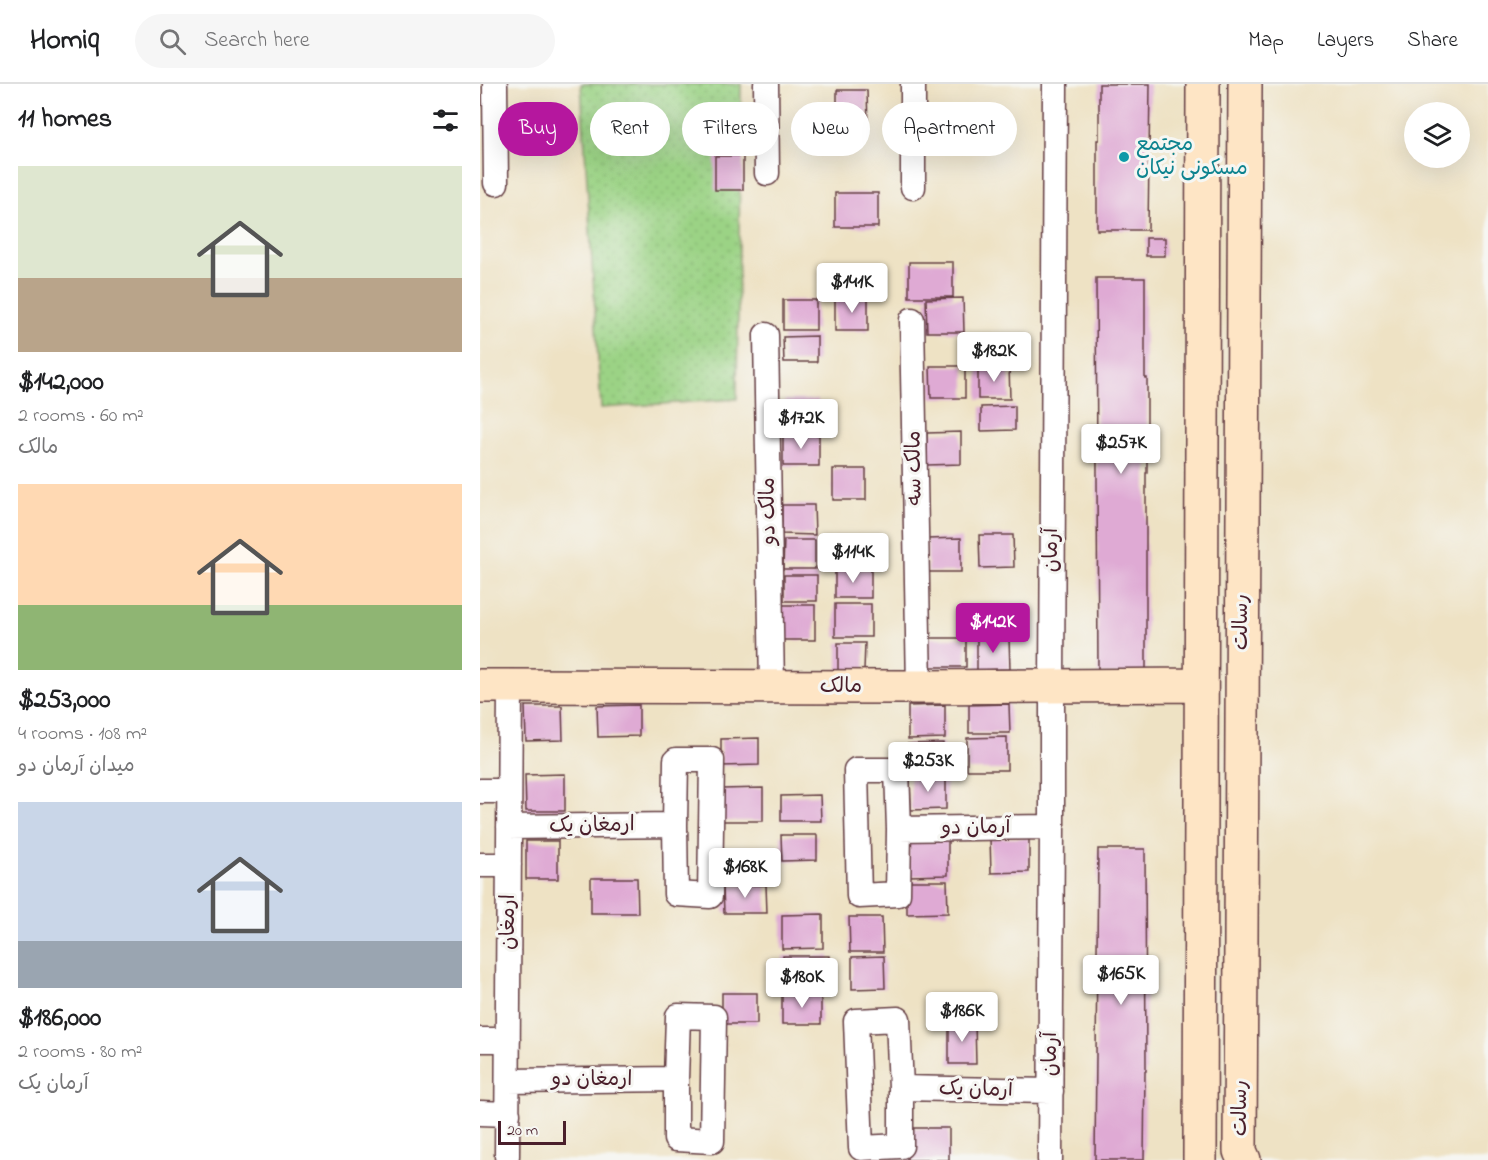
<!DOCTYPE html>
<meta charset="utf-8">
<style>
:root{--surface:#fff;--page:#f6f6f6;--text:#202124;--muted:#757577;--line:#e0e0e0;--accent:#b5179e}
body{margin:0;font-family:"Indie Flower","Playpen Sans Arabic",sans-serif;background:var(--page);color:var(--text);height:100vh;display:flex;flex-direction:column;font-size:22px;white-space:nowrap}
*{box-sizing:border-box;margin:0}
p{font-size:20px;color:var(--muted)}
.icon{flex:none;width:33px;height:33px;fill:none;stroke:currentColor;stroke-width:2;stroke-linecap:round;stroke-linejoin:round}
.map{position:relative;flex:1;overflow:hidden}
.side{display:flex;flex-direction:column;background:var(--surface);width:480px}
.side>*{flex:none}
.guide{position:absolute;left:18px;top:18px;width:570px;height:54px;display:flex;gap:12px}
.fabs{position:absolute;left:924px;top:18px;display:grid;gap:12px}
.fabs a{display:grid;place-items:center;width:66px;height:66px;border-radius:50%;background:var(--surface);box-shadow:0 6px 24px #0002;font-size:30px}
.scale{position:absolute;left:18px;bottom:15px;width:68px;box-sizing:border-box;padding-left:6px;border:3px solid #4a1f2b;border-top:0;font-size:16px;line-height:21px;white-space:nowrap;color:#4a1f2b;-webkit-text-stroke:4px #f6f6f2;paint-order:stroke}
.price{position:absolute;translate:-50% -51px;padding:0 14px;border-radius:6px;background:#fff;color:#222;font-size:20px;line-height:39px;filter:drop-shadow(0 2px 3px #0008)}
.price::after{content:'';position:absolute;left:50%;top:36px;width:18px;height:14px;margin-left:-9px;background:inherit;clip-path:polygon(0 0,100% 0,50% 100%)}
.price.on{background:var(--accent);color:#fff}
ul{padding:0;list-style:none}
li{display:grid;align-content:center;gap:12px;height:318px;padding:0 18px}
li span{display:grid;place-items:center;height:186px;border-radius:0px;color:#555}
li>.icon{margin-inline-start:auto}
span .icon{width:108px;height:108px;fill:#fffc;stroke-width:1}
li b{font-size:26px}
h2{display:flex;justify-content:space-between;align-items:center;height:72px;padding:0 18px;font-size:26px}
.tag{padding:0 21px;border-radius:27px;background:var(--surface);box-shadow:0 6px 24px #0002;font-size:21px;line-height:54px}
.tag.on{background:var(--accent);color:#fff}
header{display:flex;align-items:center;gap:36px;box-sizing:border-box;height:84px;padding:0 30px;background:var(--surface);border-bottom:2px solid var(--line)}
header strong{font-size:28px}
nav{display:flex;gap:33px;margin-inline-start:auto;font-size:21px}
.search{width:420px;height:54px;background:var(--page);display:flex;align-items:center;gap:15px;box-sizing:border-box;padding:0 21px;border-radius:33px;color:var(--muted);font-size:22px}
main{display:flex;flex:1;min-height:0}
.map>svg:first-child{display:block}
</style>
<header>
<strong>Homiq</strong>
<div class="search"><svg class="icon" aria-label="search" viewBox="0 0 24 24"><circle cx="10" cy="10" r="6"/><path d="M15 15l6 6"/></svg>Search here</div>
<nav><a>Map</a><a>Layers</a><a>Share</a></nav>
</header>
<main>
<section class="side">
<h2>11 homes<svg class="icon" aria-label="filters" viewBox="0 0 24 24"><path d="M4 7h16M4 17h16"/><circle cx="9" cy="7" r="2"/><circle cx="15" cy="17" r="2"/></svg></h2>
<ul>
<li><span style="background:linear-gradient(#dfe7d0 60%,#b9a48a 0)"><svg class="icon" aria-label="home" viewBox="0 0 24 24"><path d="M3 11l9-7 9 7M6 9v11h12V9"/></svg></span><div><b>$142,000</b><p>2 rooms · 60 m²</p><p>مالک</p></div></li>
<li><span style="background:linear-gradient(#ffd9b3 65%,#8fb573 0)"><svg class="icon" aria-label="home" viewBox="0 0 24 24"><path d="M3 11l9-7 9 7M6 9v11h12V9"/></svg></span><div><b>$253,000</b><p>4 rooms · 108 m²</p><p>میدان آرمان دو</p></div></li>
<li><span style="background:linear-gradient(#c9d6e8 75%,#9aa5b1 0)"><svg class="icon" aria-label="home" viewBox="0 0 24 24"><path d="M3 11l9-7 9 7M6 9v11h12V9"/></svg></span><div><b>$186,000</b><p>2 rooms · 80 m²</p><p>آرمان یک</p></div></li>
</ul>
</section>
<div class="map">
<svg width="1008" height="1076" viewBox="0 0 1008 1076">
<defs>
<pattern id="park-dots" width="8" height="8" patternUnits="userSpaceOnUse" patternTransform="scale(1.5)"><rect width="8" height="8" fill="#9bd385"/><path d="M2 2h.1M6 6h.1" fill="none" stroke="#87b573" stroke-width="1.8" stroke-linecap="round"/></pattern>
</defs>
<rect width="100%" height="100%" fill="#f6f6f2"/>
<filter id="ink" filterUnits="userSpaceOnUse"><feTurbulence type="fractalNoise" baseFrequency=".0167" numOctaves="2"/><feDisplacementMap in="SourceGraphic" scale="12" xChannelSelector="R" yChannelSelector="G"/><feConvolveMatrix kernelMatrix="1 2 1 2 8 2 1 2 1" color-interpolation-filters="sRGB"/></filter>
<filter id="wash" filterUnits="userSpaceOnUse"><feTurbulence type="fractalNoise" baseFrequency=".008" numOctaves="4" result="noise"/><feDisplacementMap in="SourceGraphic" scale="24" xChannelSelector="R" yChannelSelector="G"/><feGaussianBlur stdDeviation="1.35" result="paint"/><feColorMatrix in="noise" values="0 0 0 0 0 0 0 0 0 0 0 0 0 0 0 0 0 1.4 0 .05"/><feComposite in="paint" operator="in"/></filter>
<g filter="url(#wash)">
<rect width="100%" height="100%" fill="#eee2c4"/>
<path fill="url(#park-dots)" stroke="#727958" stroke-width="1.5" d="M101,0H261L257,315L121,324Z"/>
<g id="blocks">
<path fill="#dfaad4" d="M619,0H670L668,146H617V56H619Z
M357,6H387L388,42H357Z
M235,72H263V106H235Z
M355,109H398V143H355Z
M666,154H685V172H666Z
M429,178H473V213H429Z
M616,194H665V294H667V389H666V590H618Z
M355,214H388V247H355Z
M483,214L484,248H447L446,215Z
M303,216H336V246H303Z
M337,252V278H304L303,253Z
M450,282H485V314H451Z
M498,282H529L530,315H498Z
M305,316H338V345H305Z
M535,322V346L501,347V323Z
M481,348V380L447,381V349Z
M303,351H339V382H303Z
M353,385H386V416H353Z
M302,421H334L335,451L302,450Z
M499,451H533L534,483L500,484Z
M356,453H391V480H356Z
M481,454V488H448L447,455Z
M304,456H335V485H303Z
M355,485H391V514H355Z
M304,491H337V517H304Z
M355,520H391V553H355Z
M301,521H335V556H301Z
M449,554H486V583H449Z
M497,554H529L530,585L497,586Z
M358,559H385L384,587H358Z
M529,620L530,649H489V621Z
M159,621V652L118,653L117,622Z
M465,621V654L428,655V622Z
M45,622H82L83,656L46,657Z
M527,653V686H487V654Z
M279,654V681L241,682V655Z
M463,659L464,687H426V660Z
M85,690V727H46L45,691Z
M466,693V725L431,726L430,694Z
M283,704V737H242V705Z
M340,711L341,737H301V712Z
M301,751H337V776L302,777Z
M510,754H549V788L511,789Z
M428,756H468V791L429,792Z
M46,757H78V795H46Z
M618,765H665L666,987H665L664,1076H615Z
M111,794H157L158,829H111Z
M427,797H467L468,829L427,830Z
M286,801L287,829H244L243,802Z
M343,830V864L302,865V831Z
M369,833H402L403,868H370Z
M303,872H349V904L303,905Z
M404,872L405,904L372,905V873Z
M242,909H277V940H242Z
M302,910H341V940H302Z
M469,938H495L496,980H469Z
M427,1044H469V1076H427Z"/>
</g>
</g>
<g filter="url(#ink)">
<use href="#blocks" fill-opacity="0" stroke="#633c42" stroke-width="1.5"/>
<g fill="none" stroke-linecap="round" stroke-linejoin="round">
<g stroke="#633c42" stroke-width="27">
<path id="street" d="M15,0L16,99
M286,0L287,89
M433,0V103
M432,236L439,603
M286,251L292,603
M196,676H232L230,812L196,810L195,741Z
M376,686H417L419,745L418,810L379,812Z
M0,707H29
M29,743L195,741
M419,745L572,743
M0,781H29
M198,932L234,933L232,1057L196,1055V995Z
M418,935L421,1004V1062L381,1064L376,937Z
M0,956H28
M28,997L196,995
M421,1004L571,1007
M0,1029L28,1030
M27,1072L30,603
M570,1076L572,743V602L575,0"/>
</g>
<g stroke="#633c42" stroke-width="36">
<path id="secondary" d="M0,602L439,603L721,601
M720,1076L723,0
M764,1076L760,1067L765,0"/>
</g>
<use href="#street" stroke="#fff" stroke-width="24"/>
<use href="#secondary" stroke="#fee5c5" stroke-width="33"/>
</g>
</g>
<circle fill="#0f9aa8" stroke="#f6f6f2" stroke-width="2" cx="644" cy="73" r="6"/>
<g text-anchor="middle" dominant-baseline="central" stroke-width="6" stroke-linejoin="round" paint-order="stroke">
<g font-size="21" fill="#0d838f" stroke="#f6f6f2" text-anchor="start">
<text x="656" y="61">مجتمع<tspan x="656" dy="24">مسکونی نیکان</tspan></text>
</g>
<g font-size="21" fill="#4a1f2b" stroke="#f6f6f2">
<text transform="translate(435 384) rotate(-91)">مالک سه</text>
<text transform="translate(289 427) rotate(-91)">مالک دو</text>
<text transform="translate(572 466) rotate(-90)">آرمان</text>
<text transform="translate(762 538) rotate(-90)">رسالت</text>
<text x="361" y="603">مالک</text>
<text transform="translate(112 742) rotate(-1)">ارمغان یک</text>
<text transform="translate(496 744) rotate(-1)">آرمان دو</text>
<text transform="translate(29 838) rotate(-90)">ارمغان</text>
<text transform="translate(571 970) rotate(-90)">آرمان</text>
<text x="112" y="996">ارمغان دو</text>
<text transform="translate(496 1006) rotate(1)">آرمان یک</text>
<text transform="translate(761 1024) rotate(-90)">رسالت</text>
</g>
</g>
</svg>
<div class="fabs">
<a><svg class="icon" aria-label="layers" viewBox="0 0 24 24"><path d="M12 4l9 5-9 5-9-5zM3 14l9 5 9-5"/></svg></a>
</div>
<div class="scale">20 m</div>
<b class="price" style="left:372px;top:230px">$141K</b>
<b class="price" style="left:514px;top:299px">$182K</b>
<b class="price" style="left:321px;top:366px">$172K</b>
<b class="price" style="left:641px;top:391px">$257K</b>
<b class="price" style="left:373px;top:500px">$114K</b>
<b class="price on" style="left:513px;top:570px">$142K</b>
<b class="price" style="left:448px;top:709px">$253K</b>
<b class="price" style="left:265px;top:815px">$168K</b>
<b class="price" style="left:641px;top:922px">$165K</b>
<b class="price" style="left:322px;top:925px">$180K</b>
<b class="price" style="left:482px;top:959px">$186K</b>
<div class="guide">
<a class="tag on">Buy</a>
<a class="tag">Rent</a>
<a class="tag">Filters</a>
<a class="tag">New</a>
<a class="tag">Apartment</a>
</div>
</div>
</main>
